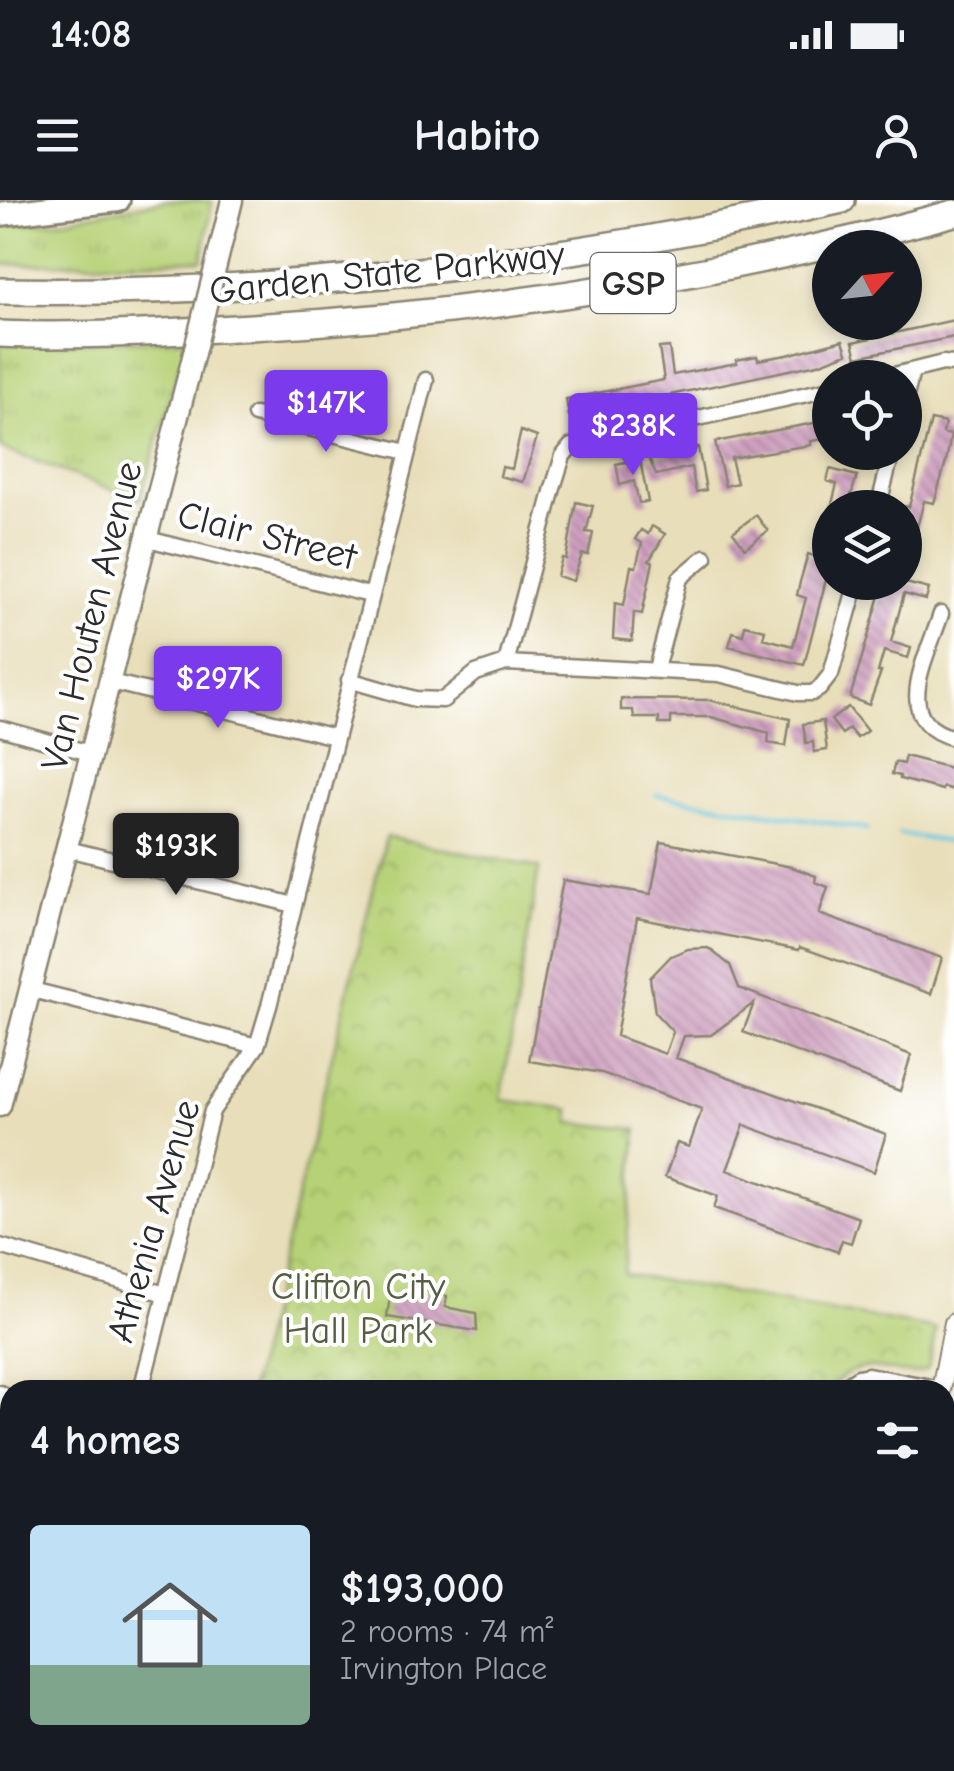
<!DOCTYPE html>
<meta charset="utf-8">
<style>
:root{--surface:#171b24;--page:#20242c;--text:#f1f3f6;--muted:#9ea1a6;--accent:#7c3aed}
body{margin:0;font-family:"Comic Neue",sans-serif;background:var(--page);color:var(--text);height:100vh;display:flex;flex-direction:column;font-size:38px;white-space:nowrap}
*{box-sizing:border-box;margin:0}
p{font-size:32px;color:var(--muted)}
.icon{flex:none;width:55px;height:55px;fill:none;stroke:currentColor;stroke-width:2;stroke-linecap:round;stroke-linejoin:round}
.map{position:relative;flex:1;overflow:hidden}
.details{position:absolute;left:0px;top:1180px;width:955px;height:392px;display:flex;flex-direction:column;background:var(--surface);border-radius:30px 30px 0 0;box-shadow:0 5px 15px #0003}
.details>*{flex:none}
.needle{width:65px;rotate:63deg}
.tools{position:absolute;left:812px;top:30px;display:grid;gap:20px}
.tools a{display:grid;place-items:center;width:110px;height:110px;border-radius:50%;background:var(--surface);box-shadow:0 5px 15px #0003;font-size:50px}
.price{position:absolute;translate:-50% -85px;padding:0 22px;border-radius:10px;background:var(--accent);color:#fff;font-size:32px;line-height:65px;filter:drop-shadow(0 2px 5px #0008)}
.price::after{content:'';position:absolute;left:50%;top:60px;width:30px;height:22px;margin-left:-15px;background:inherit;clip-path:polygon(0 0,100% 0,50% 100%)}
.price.on{background:#222;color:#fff}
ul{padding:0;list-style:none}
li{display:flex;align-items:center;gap:30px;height:250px;padding:0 30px}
li span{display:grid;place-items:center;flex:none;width:280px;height:200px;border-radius:10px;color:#555}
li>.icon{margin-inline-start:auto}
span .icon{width:120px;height:120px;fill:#fffc;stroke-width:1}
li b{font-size:42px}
h2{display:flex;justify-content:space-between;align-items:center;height:120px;padding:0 30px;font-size:42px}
.status{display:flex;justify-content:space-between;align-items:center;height:70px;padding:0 50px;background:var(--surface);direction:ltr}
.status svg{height:28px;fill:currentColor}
header{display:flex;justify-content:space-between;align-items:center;height:130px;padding:0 30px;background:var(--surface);font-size:45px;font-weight:600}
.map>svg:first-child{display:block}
</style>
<div class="status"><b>14:08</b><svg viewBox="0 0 49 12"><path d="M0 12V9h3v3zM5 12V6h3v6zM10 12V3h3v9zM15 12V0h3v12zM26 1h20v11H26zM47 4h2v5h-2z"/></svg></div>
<header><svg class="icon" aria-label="menu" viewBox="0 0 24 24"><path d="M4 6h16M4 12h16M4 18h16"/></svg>Habito<svg class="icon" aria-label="person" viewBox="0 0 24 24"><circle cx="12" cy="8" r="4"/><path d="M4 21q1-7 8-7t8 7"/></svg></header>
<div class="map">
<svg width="954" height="1571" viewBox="0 0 954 1571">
<defs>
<pattern id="grass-tufts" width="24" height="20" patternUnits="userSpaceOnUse" patternTransform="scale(2.5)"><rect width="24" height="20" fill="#b6d176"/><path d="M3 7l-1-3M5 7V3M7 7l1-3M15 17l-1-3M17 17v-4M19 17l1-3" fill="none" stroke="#9db466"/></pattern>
<pattern id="park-crowns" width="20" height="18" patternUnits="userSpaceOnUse" patternTransform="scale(2.5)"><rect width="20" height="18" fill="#b6d176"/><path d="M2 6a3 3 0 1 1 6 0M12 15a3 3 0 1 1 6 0" fill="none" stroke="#9db466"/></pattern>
<pattern id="building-back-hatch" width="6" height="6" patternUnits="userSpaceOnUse" patternTransform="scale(2.5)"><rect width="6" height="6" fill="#cfa0c0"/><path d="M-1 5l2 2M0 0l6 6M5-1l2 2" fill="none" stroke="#a8839c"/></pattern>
</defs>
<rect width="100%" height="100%" fill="#fff"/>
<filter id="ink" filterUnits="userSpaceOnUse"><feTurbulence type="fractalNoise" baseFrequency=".01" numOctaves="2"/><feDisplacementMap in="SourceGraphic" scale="20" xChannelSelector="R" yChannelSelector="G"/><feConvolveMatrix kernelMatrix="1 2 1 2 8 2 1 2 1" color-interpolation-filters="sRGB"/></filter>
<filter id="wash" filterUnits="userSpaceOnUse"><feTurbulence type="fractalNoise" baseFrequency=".0048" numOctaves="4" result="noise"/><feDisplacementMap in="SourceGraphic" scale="40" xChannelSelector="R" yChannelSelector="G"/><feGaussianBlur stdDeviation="2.25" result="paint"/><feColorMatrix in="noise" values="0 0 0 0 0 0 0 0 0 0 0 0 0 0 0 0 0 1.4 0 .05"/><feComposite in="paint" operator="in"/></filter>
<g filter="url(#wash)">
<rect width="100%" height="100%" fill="#e8deb9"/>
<path fill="url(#grass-tufts)" stroke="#707e50" stroke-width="2.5" d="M166,0L212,1L202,60L0,65V26L59,21Z
M188,139L140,300L0,248V144Z"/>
<path fill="url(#park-crowns)" stroke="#707e50" stroke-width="2.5" d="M386,637L539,668L501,900L570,909V923L637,929L624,1074L936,1129L928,1169C896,1186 867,1144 828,1190H250Z"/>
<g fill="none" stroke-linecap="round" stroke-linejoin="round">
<path stroke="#61c5df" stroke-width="4" d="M656,595L868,629
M899,634L954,643"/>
</g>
<g id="blocks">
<path fill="url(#building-back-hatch)" d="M954,120V137L857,157L853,142Z
M843,140L847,153L818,164L569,216L566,199L664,180L659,148L669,147L673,175L737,163L736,160L757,156L758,160L787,155Z
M830,220V238L811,241V245L731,258L737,283L725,286L715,242Z
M931,220L945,223L943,233L951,235L946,262L934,303L924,301L908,362H905V306L909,307Z
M521,231L537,237L523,282L500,276L502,267L512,269Z
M698,247L706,290L696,292L691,267L656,275L649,258Z
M640,259L648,302L639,303L634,281L620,285L616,264Z
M830,269L857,276L847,308H831L837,284L827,281Z
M576,302L593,306L586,332L593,333L588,355L582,354L573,381L557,376L562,358L566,359Z
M756,315L768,331L745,348L733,332Z
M826,321L830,322V364L804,465L729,446L733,432L743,435L745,425L765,430L763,438L793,446L806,398L797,395L800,382L808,354L817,357Z
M652,326L665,334L649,361L653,362L642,414L634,412L632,441L613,439L615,403L624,405L631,366L636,367L642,343L635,339L641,330L648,334Z
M884,382H902L929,389L926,400L904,394L891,442L911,448L908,458L884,451L878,472H881L869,505L850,498Z
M621,499L709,500L790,519L786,546L768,543L769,533L711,517H671V524H659V518H634L633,510H621Z
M848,507L867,531L857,538L849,529L842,534L831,520Z
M823,521L827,550L814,552L813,542L806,543L803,524Z
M905,556L954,569V590L943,587L942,590L900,579V576L892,574L895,562L903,564Z
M661,642L792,667L816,676L815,682L828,687L819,714L942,758L931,794L800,747L799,750L637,718L616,836L665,854L673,832L655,813L650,778L671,756L688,749L708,748L730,765L739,788L911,855L900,891L743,832L754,803L711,835L684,836L676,858L886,934L874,972L744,925L727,970L859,1018L851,1043L842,1040L838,1052L714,1008L718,996L665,977L677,943L689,947L702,909L602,873L529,861L563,680L651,694Z
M420,1090L447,1096L445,1107L476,1113L477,1131L387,1117L390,1096L416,1102Z"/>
</g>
</g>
<g filter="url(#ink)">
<use href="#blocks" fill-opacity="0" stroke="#8a8472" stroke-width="2.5"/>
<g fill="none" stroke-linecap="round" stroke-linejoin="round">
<g stroke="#8a8472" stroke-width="19">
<path id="minor" d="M882,178L943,163L954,164
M905,200L912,171
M255,215L407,252
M878,308L892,252
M148,339L370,395
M941,414C927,458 889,521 954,538
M506,463L553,288L563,256L571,246L830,189
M656,469L680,378L705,357
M349,480L415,499L443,500L476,473L506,463L719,474L798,493H812L819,489L831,474L857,382
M111,482L335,537
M0,528L93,554
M68,649L294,705
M32,790L257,846
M0,1046L165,1094
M141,1190L212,911L257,846L269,806L426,180
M839,1190L858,1177L868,1175L941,1189
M0,1353L10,1356
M945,1397L954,1399"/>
</g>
<g stroke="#8a8472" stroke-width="22">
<path id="tertiary" d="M941,1190L954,1123
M871,1571L872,1562"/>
</g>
<g stroke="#8a8472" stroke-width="25">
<path id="secondary" d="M224,33L232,0
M0,906L188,177
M0,1196L10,1211
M0,1504L10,1509
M83,1562L92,1571
M53,1571L54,1562"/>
</g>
<g stroke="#8a8472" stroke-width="28">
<path id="primary" d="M0,14L118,0"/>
</g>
<g stroke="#8a8472" stroke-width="30">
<path id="motorway" d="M0,91C283,96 566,62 842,0
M0,134C78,137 157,133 235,128C478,115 720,77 954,13"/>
</g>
<use href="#minor" stroke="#fff" stroke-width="14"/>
<use href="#tertiary" stroke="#fff" stroke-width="18"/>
<use href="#secondary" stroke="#fff" stroke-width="20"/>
<use href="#primary" stroke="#fff" stroke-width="22"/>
<use href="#motorway" stroke="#fff" stroke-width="25"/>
<path stroke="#2b2b2b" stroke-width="4" stroke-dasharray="15 8" stroke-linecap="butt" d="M945,1308L954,1299
M668,1571L677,1562"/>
<g stroke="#8a8472" stroke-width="25" stroke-linecap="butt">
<path id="secondary-bridge" d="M188,177L224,33"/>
</g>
<use href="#secondary-bridge" stroke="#fff" stroke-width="20"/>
</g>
</g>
<g text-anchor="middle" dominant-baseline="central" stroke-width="8" stroke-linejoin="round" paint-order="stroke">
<rect fill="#fff" stroke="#6b6b6b" stroke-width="2.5" x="590.5" y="53" width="85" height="60" rx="8"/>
<g font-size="35" font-weight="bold" fill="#2b2b2b">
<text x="633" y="83">GSP</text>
</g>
<g font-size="38" fill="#2b2b2b" stroke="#fff">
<text transform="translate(387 73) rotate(-6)">Garden State Parkway</text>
<text transform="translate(267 336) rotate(14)">Clair Street</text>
<text transform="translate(92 416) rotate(-76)">Van Houten Avenue</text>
<text transform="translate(154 1021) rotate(-74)">Athenia Avenue</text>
</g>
<g font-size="38" fill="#555d42" stroke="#fff">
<text x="358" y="1087">Clifton City<tspan x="358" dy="44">Hall Park</tspan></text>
</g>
</g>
</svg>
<div class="tools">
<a><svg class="needle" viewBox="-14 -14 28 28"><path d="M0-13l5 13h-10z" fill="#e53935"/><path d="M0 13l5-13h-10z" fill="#9ea1a6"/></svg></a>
<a><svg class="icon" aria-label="locate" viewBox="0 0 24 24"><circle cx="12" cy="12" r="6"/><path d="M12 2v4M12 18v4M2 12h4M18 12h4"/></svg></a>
<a><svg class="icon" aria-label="layers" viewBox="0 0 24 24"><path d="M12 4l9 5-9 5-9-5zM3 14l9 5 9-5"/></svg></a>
</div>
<b class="price" style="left:326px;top:255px">$147K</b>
<b class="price" style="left:633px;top:278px">$238K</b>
<b class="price" style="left:218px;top:531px">$297K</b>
<b class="price on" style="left:176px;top:698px">$193K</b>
<section class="details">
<h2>4 homes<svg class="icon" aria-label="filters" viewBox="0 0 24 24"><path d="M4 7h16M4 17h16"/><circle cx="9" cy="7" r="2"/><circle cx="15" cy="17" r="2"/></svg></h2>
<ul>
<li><span style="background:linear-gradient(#bfe0f5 70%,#7fa58c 0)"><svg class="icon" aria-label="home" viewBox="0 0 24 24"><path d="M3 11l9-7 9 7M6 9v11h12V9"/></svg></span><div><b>$193,000</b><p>2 rooms · 74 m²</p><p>Irvington Place</p></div></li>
</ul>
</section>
</div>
